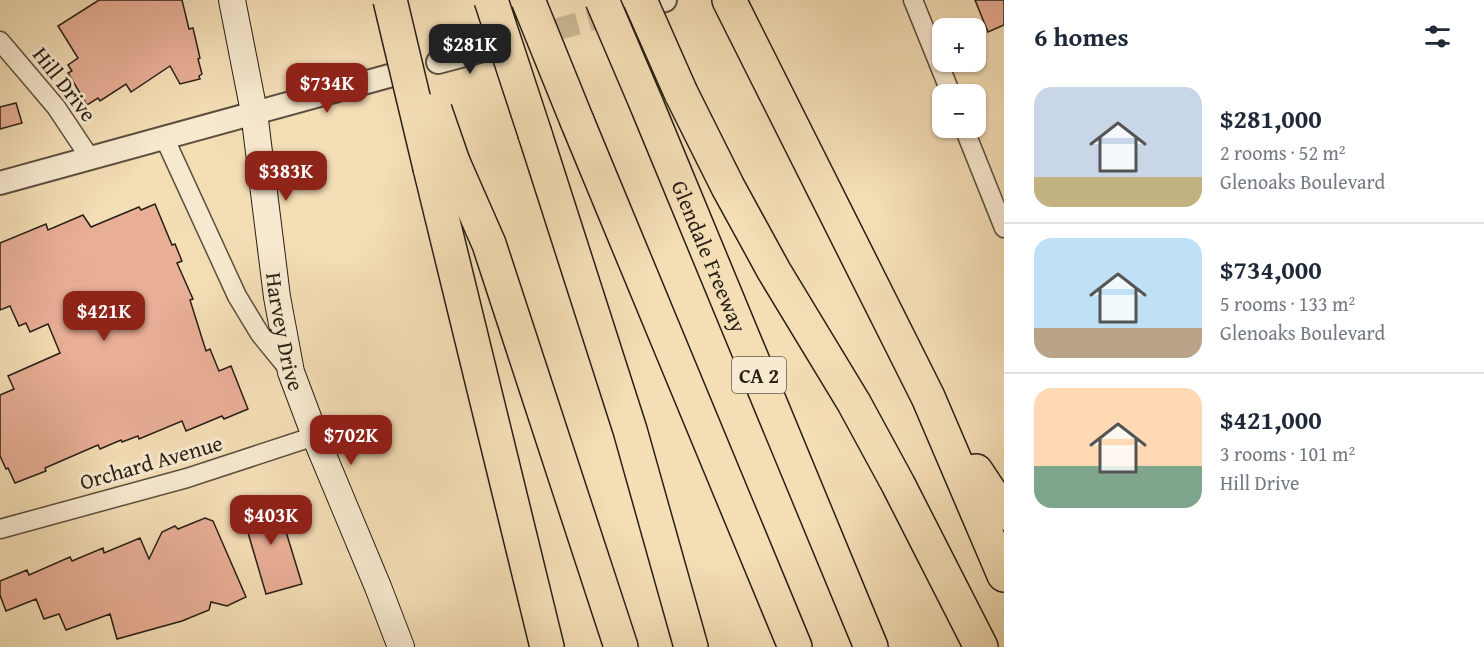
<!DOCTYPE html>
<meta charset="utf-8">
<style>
:root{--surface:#fff;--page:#f6f6f7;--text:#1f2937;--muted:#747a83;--line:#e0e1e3;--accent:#8f2418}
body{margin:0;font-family:"Gentium Book Plus",serif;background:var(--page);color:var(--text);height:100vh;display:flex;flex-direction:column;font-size:22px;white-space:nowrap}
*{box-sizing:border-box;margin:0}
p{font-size:20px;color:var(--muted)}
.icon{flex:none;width:33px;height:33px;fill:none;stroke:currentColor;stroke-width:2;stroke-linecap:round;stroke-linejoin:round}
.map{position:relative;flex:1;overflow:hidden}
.panel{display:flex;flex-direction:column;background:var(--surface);width:480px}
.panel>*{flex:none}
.controls{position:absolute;left:932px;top:18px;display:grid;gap:12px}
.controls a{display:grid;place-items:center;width:54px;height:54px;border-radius:12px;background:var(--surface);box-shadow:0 2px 4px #0004;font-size:30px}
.price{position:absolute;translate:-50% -51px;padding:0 14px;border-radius:12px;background:var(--accent);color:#fff;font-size:20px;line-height:39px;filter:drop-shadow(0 2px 3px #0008)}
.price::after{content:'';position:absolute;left:50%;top:36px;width:18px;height:14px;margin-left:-9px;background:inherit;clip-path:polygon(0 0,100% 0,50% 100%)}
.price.current{background:#222;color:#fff}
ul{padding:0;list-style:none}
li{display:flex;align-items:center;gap:18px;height:150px;padding:0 30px}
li+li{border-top:2px solid var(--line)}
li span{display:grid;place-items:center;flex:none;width:168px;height:120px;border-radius:18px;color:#555}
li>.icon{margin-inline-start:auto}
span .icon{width:72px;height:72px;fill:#fffc;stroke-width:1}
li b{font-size:26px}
h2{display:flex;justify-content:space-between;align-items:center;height:72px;padding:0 30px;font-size:26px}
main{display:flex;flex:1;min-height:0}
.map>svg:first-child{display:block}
</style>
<main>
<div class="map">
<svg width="1004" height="647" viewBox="0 0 1004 647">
<rect width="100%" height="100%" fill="#f4deb6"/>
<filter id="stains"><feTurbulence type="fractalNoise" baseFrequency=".00333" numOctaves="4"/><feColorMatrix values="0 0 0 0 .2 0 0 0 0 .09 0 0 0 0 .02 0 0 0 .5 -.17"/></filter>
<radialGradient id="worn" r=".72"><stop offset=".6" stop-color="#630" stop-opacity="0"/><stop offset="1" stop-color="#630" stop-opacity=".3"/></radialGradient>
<path fill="#e8ae96" stroke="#281f16" stroke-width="1.5" d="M99,0H182L189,29L193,28L200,58L198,59L202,74L199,76L200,79L180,84L170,66L131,92L126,84L100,101L98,98L87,105L68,73L72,71L68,65L78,58L58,26Z
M975,0H1004V25L988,32Z
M16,103L22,123L0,129V107Z
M155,204L172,245L175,244L182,261L177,263L193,299L190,300L206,351L210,349L219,371L231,366L248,409L224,419L222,416L186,431L182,421L139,439L138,436L122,442L121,440L100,449L98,445L45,468L46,471L15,483L8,468L6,469L0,456V395L14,389L8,376L60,353L48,324L30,332L26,323L19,326L10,306L0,310V243L46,224L48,230L83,215L91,227L139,207L141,210Z
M272,497V500L276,499L302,584L266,594L241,509L245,508L244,505Z
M205,518L213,521L246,597L227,606L211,602L209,610L182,621L117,639L110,614L66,630L59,614L44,619L36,599L6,611L0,595V581L27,570L29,575L70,557L72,561L103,548L104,553L140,538L149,559L162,532L175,526L178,529Z"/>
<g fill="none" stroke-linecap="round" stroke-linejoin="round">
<path stroke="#cbb896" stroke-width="22" stroke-dasharray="22 11" stroke-linecap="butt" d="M493,47L620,12"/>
<g stroke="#5b4f3e" stroke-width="21">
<path id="minor" d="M913,0L951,94
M0,41L56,107L90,158
M964,128L1004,228
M164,137L237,296L260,334L291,372
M0,529L187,478L315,436"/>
</g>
<g stroke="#5b4f3e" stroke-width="26">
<path id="tertiary" d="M655,3L665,0
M438,62L491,48
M0,183L389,76"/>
</g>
<g stroke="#281f16" stroke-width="28">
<g id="secondary">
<path id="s1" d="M232,0L254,112L277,297L291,372L315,436L378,587L401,647"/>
</g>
</g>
<g stroke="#281f16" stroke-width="36">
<g id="motorway">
<path d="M729,0L928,397L1004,575"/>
<path d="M681,93L728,187L774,271L854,403L898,484L981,647"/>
<path id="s2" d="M646,103L871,647"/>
<path d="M577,121L795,647"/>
<path d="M535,134L630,430L691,647"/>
<path d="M453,162L489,244L621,647"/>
<path d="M430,168L547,647"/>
<path d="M976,471L1004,513"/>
</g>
</g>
<use href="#minor" stroke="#f8ead0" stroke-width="18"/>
<use href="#tertiary" stroke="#f8ead0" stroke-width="22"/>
<use href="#secondary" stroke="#f8ead0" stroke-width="26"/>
<use href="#motorway" stroke="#f4deb6" stroke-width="33"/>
<g stroke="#281f16" stroke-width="36" stroke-linecap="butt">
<path id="motorway-bridge" d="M390,0L430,168
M491,0L535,134
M528,0L577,121
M602,0L646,103
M640,0L681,93
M435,110L453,162"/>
</g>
<use href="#motorway-bridge" stroke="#f4deb6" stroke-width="33"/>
</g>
<g text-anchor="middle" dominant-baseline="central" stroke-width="6" stroke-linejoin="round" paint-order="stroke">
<rect fill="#f8ead0" stroke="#665c4e" stroke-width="1.5" x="732" y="357" width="54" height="36" rx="4.5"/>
<g font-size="21" font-weight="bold" fill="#281f16">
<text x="759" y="375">CA 2</text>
</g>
<g font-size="22" fill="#281f16" stroke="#f8ead0">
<text transform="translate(65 84) rotate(52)">Hill Drive</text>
<text stroke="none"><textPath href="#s2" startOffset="166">Glendale Freeway</textPath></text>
<text stroke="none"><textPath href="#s1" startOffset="336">Harvey Drive</textPath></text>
<text transform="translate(151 462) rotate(-16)">Orchard Avenue</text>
</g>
</g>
<rect width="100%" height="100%" filter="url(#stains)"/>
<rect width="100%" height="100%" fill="url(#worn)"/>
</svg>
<div class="controls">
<a>+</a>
<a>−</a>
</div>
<b class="price current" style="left:470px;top:75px">$281K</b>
<b class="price" style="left:327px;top:114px">$734K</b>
<b class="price" style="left:286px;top:202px">$383K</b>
<b class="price" style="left:104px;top:342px">$421K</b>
<b class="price" style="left:351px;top:466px">$702K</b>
<b class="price" style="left:271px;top:546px">$403K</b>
</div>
<section class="panel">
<h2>6 homes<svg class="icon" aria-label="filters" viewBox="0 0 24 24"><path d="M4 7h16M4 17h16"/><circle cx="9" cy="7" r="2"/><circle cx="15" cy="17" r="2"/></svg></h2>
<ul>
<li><span style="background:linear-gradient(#c9d6e8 75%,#c2b280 0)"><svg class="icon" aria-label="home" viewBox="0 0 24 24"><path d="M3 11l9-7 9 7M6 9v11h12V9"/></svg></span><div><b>$281,000</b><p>2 rooms · 52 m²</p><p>Glenoaks Boulevard</p></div></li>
<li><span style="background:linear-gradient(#bfe0f5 75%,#b9a48a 0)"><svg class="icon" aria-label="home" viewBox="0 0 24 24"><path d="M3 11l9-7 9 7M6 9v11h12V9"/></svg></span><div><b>$734,000</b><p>5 rooms · 133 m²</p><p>Glenoaks Boulevard</p></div></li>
<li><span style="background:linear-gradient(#ffd9b3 65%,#7fa58c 0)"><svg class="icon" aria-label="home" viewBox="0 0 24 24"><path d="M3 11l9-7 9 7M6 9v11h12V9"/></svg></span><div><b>$421,000</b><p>3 rooms · 101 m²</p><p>Hill Drive</p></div></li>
</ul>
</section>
</main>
